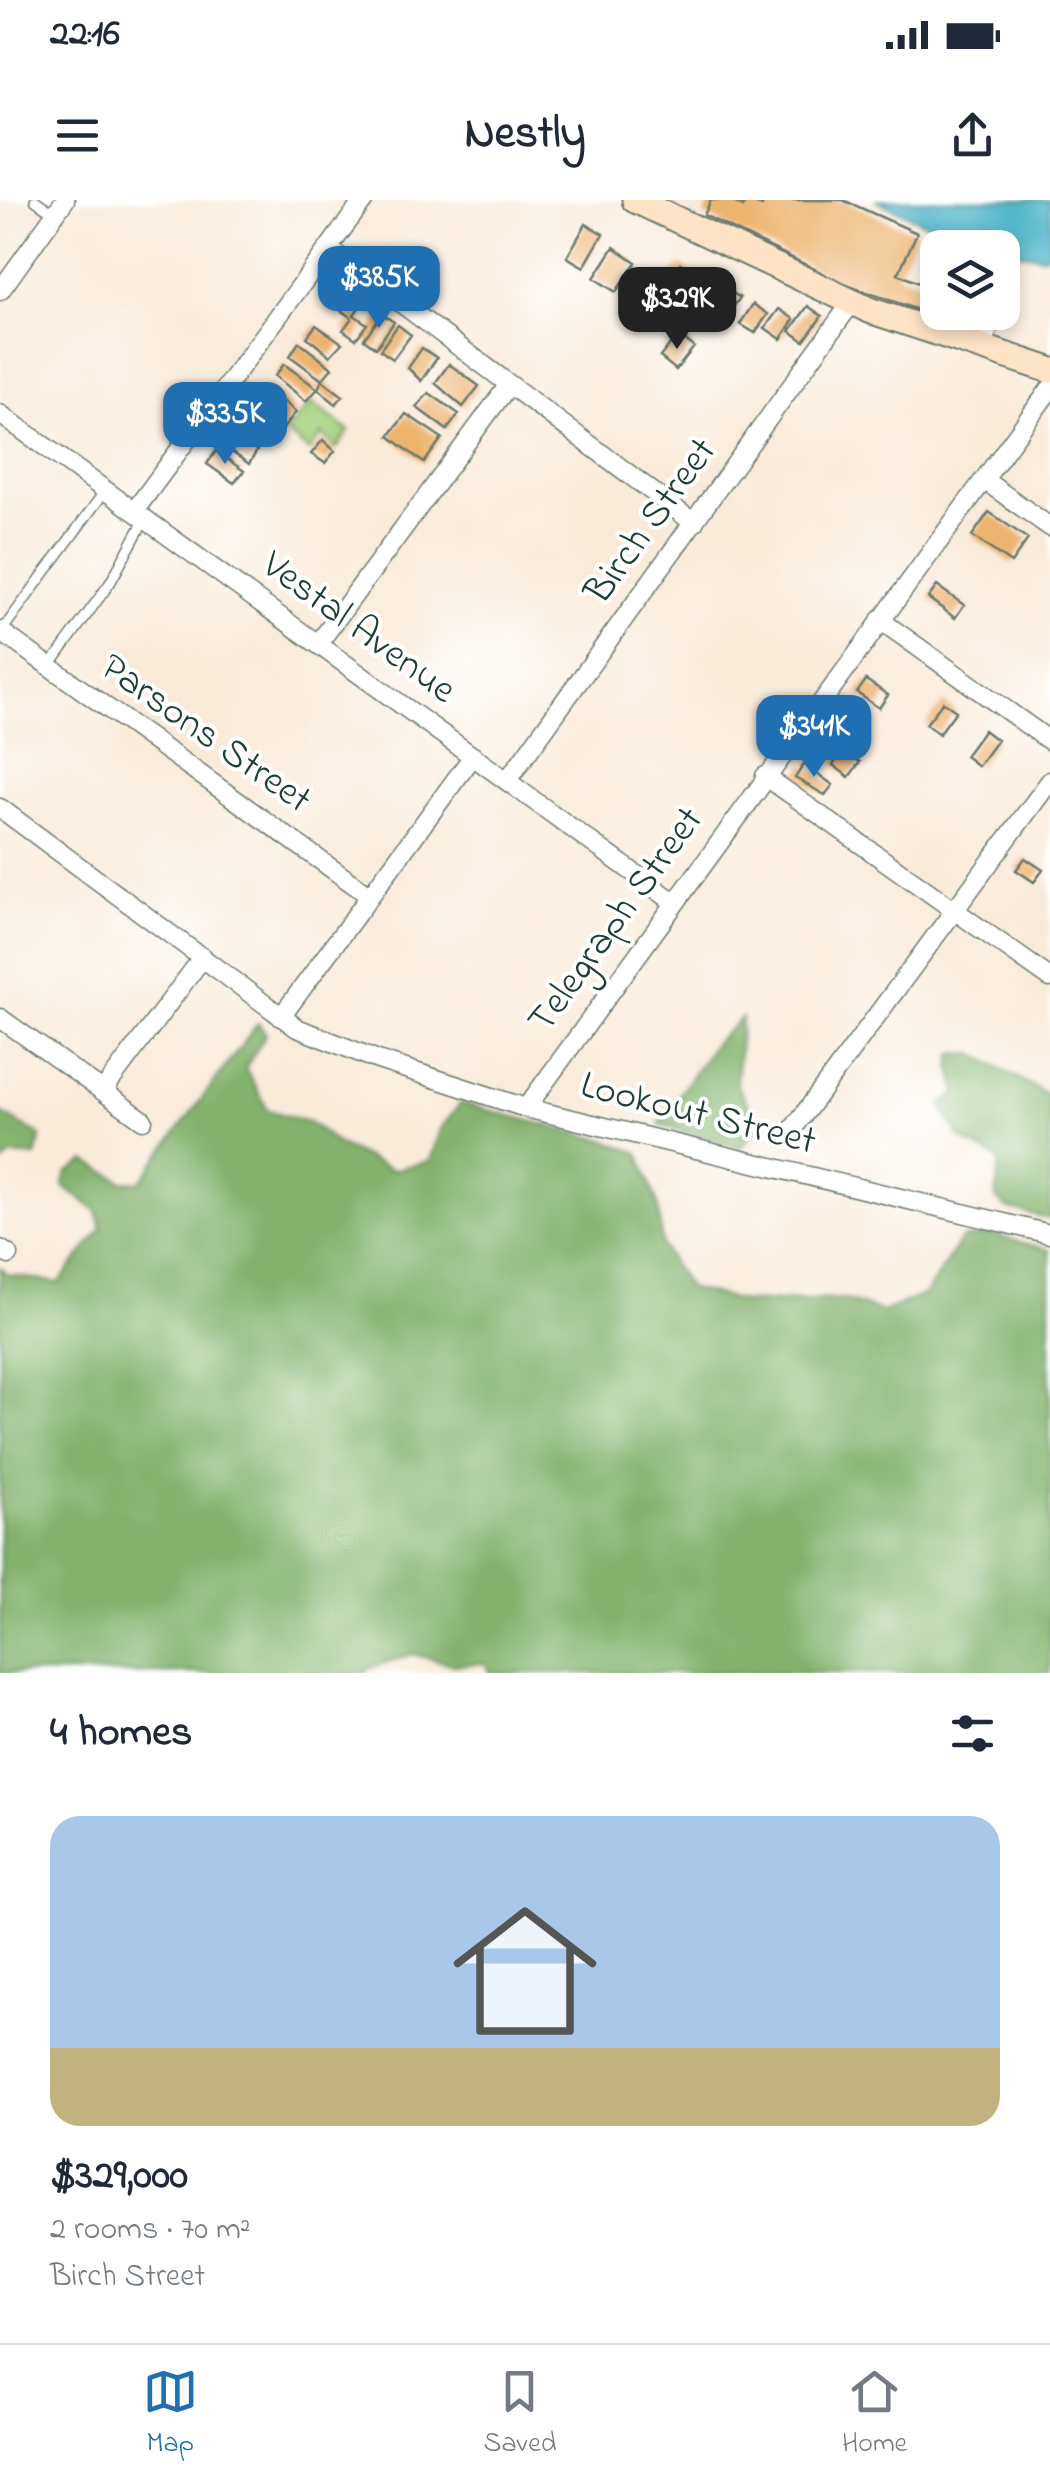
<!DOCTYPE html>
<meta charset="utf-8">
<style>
:root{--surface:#fff;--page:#f2f2f3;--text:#1f2937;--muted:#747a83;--line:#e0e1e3;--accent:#1f6fb2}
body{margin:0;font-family:"Indie Flower",sans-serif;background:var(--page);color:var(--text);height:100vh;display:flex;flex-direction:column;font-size:38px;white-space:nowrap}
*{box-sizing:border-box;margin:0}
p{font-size:32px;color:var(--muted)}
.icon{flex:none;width:55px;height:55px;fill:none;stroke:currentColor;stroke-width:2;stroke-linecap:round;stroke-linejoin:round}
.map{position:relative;height:1473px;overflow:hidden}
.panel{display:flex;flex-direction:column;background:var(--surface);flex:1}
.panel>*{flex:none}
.buttons{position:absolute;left:920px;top:30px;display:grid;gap:20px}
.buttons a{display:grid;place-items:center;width:100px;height:100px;border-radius:20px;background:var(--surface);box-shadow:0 5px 15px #0003;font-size:50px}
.price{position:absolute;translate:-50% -85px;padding:0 22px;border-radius:20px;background:var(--accent);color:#fff;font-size:32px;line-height:65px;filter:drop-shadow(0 2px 5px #0008)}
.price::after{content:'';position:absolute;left:50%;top:60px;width:30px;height:22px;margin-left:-15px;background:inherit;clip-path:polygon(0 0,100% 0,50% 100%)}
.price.selected{background:#222;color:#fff}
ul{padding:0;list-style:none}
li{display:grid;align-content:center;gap:20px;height:530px;padding:0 50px}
li span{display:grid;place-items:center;height:310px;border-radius:30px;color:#555}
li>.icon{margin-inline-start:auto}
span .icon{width:180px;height:180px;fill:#fffc;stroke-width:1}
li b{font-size:42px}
h2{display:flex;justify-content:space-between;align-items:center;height:120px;padding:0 50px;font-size:42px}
.status{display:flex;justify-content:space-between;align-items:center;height:70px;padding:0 50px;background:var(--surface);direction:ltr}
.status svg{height:28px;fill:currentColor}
header{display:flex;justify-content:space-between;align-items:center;height:130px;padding:0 50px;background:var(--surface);font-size:45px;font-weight:800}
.tab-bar{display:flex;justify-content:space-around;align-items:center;height:140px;border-top:2px solid var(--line);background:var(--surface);font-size:28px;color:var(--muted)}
.tab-bar a{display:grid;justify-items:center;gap:5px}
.tab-bar .selected{color:var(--accent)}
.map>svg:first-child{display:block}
</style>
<div class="status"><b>22:16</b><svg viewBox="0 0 49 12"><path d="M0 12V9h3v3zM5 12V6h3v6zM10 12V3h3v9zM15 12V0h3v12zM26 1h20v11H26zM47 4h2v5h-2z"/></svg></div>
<header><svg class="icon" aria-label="menu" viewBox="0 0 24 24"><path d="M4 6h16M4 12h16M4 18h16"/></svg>Nestly<svg class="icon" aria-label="share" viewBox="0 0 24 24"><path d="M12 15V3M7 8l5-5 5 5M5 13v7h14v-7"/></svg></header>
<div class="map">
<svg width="1050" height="1473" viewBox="0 0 1050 1473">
<rect width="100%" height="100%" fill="#fff"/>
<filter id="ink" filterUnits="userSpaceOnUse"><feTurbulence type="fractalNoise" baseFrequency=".01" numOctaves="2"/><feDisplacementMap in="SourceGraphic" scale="20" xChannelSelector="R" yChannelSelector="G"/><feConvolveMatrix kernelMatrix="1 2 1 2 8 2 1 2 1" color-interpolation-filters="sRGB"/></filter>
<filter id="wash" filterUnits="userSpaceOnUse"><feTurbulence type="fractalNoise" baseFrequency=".0048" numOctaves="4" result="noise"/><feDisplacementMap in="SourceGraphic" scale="40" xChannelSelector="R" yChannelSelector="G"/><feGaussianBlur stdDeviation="2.25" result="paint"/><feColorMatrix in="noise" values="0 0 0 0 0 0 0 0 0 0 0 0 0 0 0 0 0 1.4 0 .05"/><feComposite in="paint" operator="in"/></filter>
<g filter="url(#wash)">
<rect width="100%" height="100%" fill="#f9ebda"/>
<path fill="#a4d07d" stroke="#628658" stroke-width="2.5" d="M311,202L349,231L337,248L322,234L309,251L286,232Z"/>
<path fill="#83b26c" stroke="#517850" stroke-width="2.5" d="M742,818L736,884L760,926L740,948L659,924L713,845Z
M258,823L266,834L245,868L268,910L311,923L339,945L392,970L430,961L440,929L461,903L607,941L639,953L658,1005L662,1046L688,1088L745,1102L844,1099L882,1112L926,1094L961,1039L991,1034L1050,1050V1473H491L485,1463L455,1465L413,1454L368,1468L365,1473H0V1067L8,1075L59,1083L102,1028L96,1010L63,986L67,973L86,961L123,981L140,982Z
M954,853L975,854L1050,896V1019L1007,1008L996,999L1000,960L960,938L941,905L957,894L951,863Z
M0,912L41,936L36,957L11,955L0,965Z"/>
<path fill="#4ab1c8" stroke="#34777e" stroke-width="2.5" d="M875,0H1050V54L1042,56L1003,51L1002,48L977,47Z"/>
<g id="blocks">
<path fill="#edb470" d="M711,0H730L743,7L746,0L762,6L765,0H843L917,33L898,74L938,91V117L826,78L825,74L704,15Z
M586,24L603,34L584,67L567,57Z
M614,47L636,62L616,92L594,78Z
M680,63L695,73L676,102L660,92Z
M341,84L364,100L354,115L367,124L356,139L343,130L352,118L326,100Z
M726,88L740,98L726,116L713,107Z
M662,97L674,105L660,126L648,118Z
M753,104L768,114L755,133L740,124Z
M808,106L822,116L804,141L790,131Z
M779,109L794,119L781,139L765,128Z
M382,114L394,122L376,148L364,139Z
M316,125L342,143L330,156L307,137Z
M398,125L411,135L393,159L380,150Z
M678,134L694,147L676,170L660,157Z
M299,142L332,168L322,180L343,196L336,204L318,189L322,180L290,156Z
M422,148L437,158L421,181L408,168Z
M284,164L318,189L306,201L275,176Z
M449,164L479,186L463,207L435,183Z
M267,186L296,212L282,230L251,204Z
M429,193L459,214L447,230L416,207Z
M246,207L276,234L265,247L236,223Z
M406,214L442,238L424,263L389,236Z
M233,232L257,251L249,264L223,246Z
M323,240L335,251L325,263L311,254Z
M216,251L244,271L234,283L207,264Z
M989,312L1028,339L1011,363L972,336Z
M937,386L964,405L955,418L928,398Z
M866,480L888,495L879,508L857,493Z
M943,502L956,511L939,534L926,524Z
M984,530L997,540L978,566L965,556Z
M842,552L860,562L849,577L833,565Z
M804,564L833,585L825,595L795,578Z
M1025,658L1043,670L1034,682L1016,670Z"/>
</g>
</g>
<g filter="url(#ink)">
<use href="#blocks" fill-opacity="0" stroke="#6b7a6e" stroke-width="2.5"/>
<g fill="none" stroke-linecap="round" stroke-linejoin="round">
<g stroke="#6b7a6e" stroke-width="12">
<path id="service" d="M35,0L55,14
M1,432L105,291
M49,467L110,383L145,319"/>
</g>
<g stroke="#6b7a6e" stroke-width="21">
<path id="minor" d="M329,49L694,323
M0,91L65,0
M985,147L990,112
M0,214L674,702
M984,280L1050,327
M135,310L364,0
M880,420L1050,541
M0,431L370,696
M318,444L508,186
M765,576L1050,778
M507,581L852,102
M0,608L297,828L378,860L526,908L1050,1034
M281,817L473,556
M0,818L143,920
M103,891L203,757
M526,908L1050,189
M790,933L1050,581
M0,1049L9,1055"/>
</g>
<g stroke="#6b7a6e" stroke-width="29">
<path id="secondary" d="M635,0L869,110L1050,170"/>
</g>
<use href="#service" stroke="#fff" stroke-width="9"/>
<use href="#minor" stroke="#fff" stroke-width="18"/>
<use href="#secondary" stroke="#fee4c6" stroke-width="25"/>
</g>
</g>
<g text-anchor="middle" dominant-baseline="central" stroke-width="8" stroke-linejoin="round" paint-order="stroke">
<g font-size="40" fill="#1f3d34" stroke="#fff">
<text transform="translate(652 322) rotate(-54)">Birch Street</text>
<text transform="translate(358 429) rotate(36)">Vestal Avenue</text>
<text transform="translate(205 535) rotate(35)">Parsons Street</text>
<text transform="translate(617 721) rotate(-54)">Telegraph Street</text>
<text transform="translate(698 915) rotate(14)">Lookout Street</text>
</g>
</g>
</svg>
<div class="buttons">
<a><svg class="icon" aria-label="layers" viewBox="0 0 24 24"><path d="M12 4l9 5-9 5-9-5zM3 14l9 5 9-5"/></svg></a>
</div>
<b class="price" style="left:379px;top:131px">$385K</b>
<b class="price selected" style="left:677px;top:152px">$329K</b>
<b class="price" style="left:225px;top:267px">$335K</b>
<b class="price" style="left:814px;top:580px">$341K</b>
</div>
<section class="panel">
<h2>4 homes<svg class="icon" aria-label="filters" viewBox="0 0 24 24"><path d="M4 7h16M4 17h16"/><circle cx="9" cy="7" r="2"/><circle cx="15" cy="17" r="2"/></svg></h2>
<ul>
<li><span style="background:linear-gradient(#a9c7e8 75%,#c2b280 0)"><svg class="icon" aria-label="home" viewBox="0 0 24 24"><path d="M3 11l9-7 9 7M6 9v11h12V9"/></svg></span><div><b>$329,000</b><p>2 rooms · 70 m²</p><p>Birch Street</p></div></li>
</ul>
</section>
<nav class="tab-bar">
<a class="selected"><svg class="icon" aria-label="map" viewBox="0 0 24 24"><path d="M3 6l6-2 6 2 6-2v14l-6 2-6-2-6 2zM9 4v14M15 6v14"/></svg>Map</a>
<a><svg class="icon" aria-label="saved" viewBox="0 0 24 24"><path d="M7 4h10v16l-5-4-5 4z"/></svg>Saved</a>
<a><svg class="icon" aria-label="home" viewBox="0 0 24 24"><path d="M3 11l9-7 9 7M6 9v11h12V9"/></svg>Home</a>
</nav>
